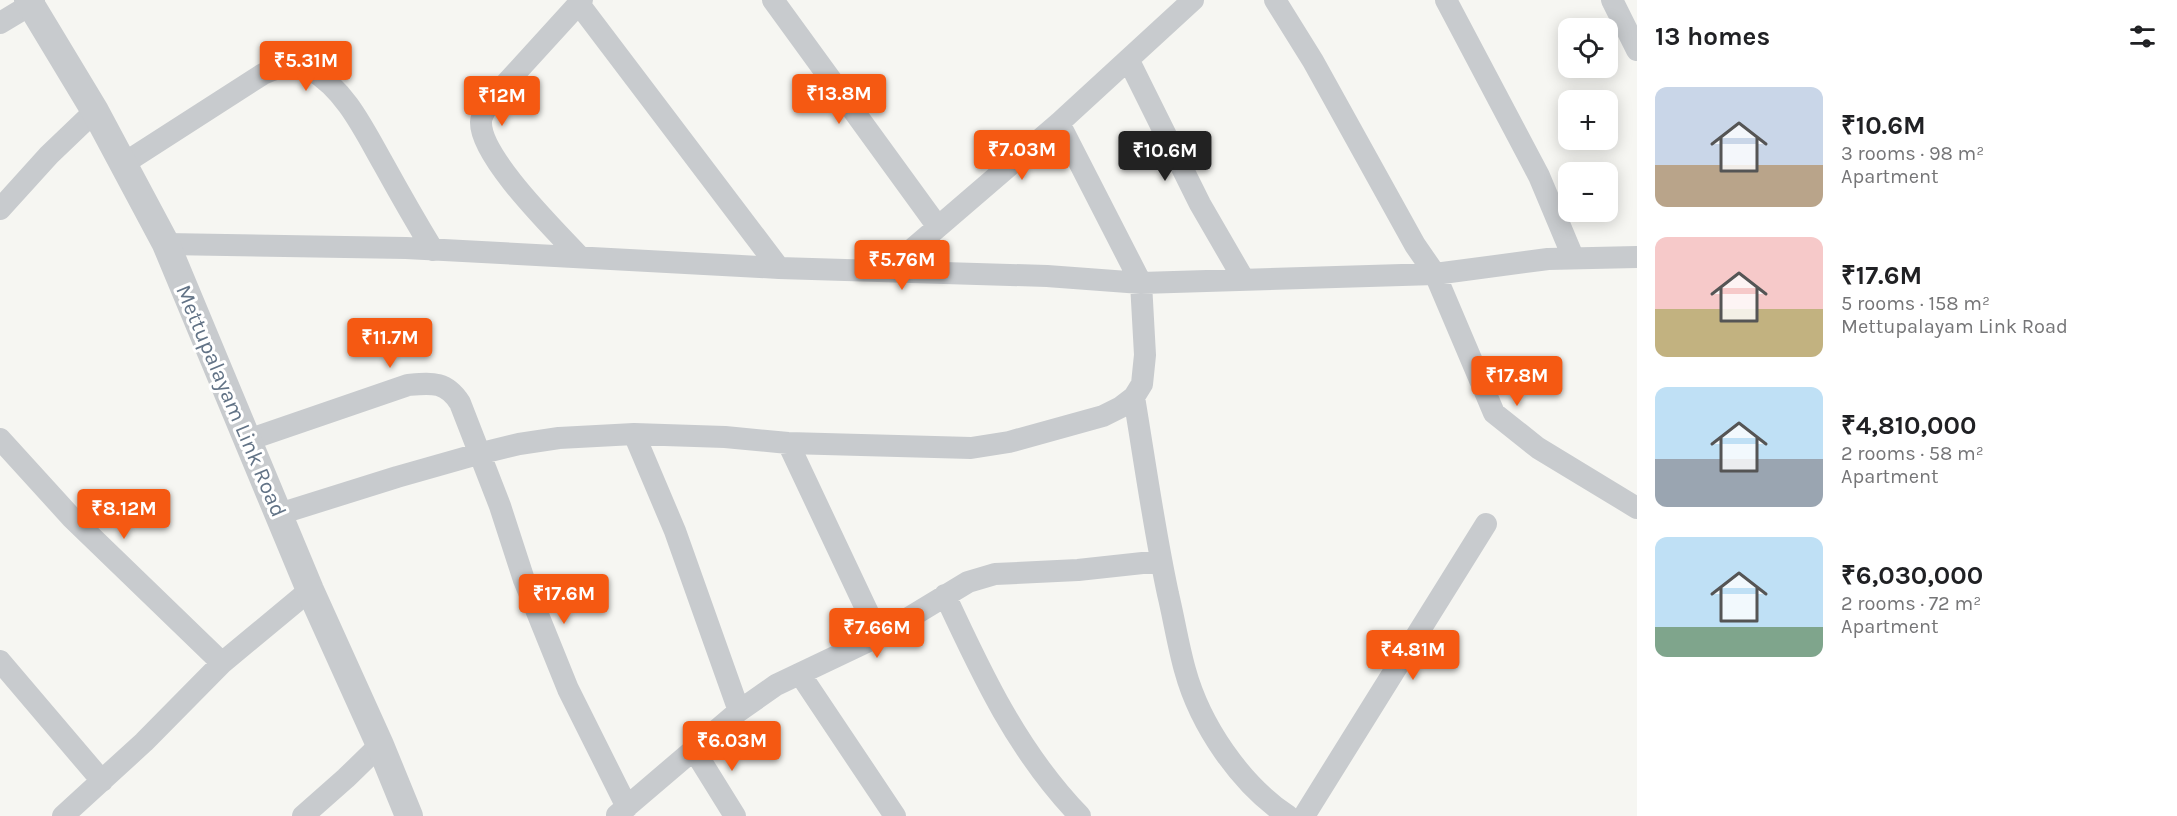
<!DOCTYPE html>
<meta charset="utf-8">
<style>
:root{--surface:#fff;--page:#f2f2f2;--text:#202124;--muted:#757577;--accent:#f55912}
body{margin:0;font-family:Karla,sans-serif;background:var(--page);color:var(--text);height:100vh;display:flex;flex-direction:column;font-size:22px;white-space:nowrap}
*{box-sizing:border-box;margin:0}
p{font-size:20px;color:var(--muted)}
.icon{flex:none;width:33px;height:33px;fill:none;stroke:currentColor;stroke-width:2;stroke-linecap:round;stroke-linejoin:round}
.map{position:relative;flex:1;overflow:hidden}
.side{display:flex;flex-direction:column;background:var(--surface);width:540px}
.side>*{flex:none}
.buttons{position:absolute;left:1558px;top:18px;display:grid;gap:12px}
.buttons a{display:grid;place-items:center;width:60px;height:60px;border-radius:12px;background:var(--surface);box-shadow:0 3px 15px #0003;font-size:30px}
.price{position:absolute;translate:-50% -51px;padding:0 14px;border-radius:6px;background:var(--accent);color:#fff;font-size:20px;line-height:39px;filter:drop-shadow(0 2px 3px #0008)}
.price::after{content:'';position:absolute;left:50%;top:36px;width:18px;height:14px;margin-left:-9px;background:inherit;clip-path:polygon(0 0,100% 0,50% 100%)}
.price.on{background:#222;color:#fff}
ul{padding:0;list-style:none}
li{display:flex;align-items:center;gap:18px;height:150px;padding:0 18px}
li span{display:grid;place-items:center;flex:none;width:168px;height:120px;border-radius:12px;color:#555}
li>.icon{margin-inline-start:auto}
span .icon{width:72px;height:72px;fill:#fffc;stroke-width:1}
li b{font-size:26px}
h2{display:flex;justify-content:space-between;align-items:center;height:72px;padding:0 18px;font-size:26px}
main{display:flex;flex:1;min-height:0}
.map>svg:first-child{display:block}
</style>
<main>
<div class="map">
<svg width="1637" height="816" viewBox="0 0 1637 816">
<rect width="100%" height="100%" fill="#f6f6f2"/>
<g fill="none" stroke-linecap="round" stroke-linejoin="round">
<path stroke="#c8cbce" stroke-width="22" d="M773,0L938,227
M1275,0L1313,61L1415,245L1435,274L1494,413L1538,448L1637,508
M1446,0L1539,176L1573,257
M1612,0L1637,50
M579,4L779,268
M0,23L30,5L34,0
M1129,61L1200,204L1244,280
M123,164L263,74C279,67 295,61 311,70C346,90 365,132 384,165C400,194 416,222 433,250
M0,209L49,155L95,111
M166,244L406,248L779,268L1047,276L1141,283L1435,274L1548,259L1637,257
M579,256C555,230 480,157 481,122C481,115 487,108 490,101L582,0
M888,270L1059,123L1193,0
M1134,397C1145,463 1154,529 1168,594C1174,619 1178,645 1185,670C1200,725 1240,784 1288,816
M634,434L675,531L739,711
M0,439L72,518L222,663
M248,440L408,385C432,383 446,381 460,403L500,506L524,580L568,689L627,807
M788,443L879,636
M279,514L397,477L478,454L519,444L559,438L634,434L725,437L788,443L971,448L1009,442L1103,416L1121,407L1134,397L1142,384L1145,355L1141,283L1059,123
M945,595C982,675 1018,752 1080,816
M0,661L102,781
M800,674L895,816
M694,750L735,816
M617,815L739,711L776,685L879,636L968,582L995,574L1078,570L1161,561
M63,816L144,742L222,663L310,590
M303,816L346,778L380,745
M1304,816L1486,524"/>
<path stroke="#c8cbce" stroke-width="28" d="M28,0L95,111L166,244L310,590L380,745L409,816"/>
</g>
<g text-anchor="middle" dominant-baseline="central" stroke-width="6" stroke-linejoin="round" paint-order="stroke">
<g font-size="22" fill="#627386" stroke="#fff">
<text transform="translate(231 401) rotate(67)">Mettupalayam Link Road</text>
</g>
</g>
</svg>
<div class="buttons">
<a><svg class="icon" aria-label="locate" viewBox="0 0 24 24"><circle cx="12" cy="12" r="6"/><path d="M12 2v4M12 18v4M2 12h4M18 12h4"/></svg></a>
<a>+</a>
<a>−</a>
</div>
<b class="price" style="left:306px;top:92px">₹5.31M</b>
<b class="price" style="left:839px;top:125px">₹13.8M</b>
<b class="price" style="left:502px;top:127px">₹12M</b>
<b class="price" style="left:1022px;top:181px">₹7.03M</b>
<b class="price on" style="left:1165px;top:182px">₹10.6M</b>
<b class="price" style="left:902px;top:291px">₹5.76M</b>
<b class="price" style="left:390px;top:369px">₹11.7M</b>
<b class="price" style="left:1517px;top:407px">₹17.8M</b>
<b class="price" style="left:124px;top:540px">₹8.12M</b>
<b class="price" style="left:564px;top:625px">₹17.6M</b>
<b class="price" style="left:877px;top:659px">₹7.66M</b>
<b class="price" style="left:1413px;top:681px">₹4.81M</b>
<b class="price" style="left:732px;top:772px">₹6.03M</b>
</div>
<section class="side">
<h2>13 homes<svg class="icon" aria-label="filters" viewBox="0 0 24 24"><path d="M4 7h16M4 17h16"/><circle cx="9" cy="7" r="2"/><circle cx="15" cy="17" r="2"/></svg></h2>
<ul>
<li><span style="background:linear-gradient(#c9d6e8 65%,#b9a48a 0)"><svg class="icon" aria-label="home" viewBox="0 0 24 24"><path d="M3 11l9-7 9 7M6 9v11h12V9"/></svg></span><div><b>₹10.6M</b><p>3 rooms · 98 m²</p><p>Apartment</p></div></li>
<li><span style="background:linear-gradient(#f6c9c9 60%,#c2b280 0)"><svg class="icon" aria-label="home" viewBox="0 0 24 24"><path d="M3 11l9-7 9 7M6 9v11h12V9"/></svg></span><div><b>₹17.6M</b><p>5 rooms · 158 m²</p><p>Mettupalayam Link Road</p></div></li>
<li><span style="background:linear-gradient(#bfe0f5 60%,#9aa5b1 0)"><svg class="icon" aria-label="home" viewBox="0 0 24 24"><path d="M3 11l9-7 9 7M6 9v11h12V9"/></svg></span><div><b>₹4,810,000</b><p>2 rooms · 58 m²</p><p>Apartment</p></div></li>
<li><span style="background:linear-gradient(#bfe0f5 75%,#7fa58c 0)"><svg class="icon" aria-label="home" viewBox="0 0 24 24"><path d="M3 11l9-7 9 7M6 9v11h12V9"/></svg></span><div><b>₹6,030,000</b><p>2 rooms · 72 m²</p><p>Apartment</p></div></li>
</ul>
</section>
</main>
